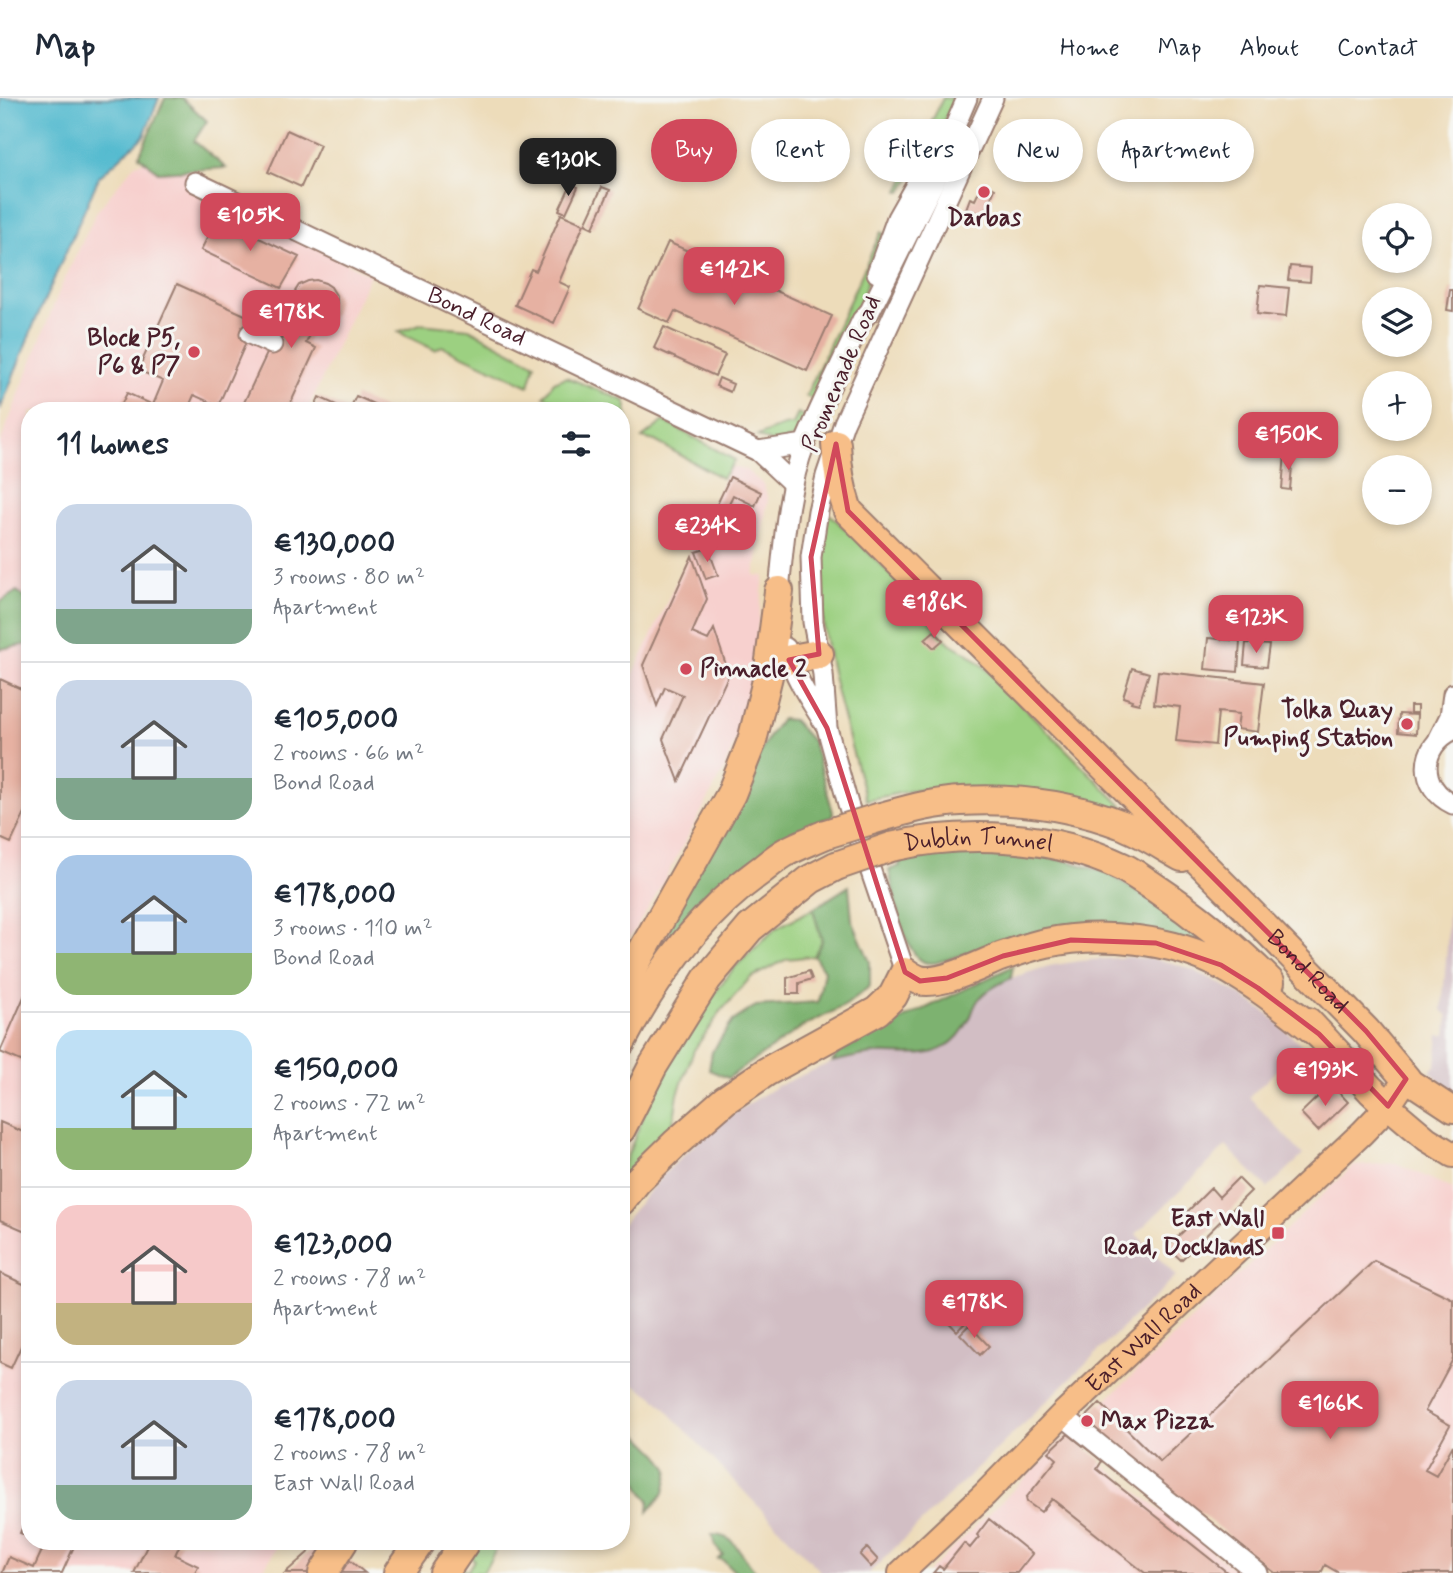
<!DOCTYPE html>
<meta charset="utf-8">
<style>
:root{--surface:#fff;--page:#f6f6f7;--text:#1f2937;--muted:#747a83;--line:#e0e1e3;--accent:#d1495b}
body{margin:0;font-family:Mynerve,sans-serif;background:var(--page);color:var(--text);height:100vh;display:flex;flex-direction:column;font-size:26px;white-space:nowrap}
*{box-sizing:border-box;margin:0}
p{font-size:23px;color:var(--muted)}
.icon{flex:none;width:38px;height:38px;fill:none;stroke:currentColor;stroke-width:2;stroke-linecap:round;stroke-linejoin:round}
.map{position:relative;flex:1;overflow:hidden}
.sheet{position:absolute;left:21px;top:304px;width:609px;height:1148px;display:flex;flex-direction:column;background:var(--surface);border-radius:28px;box-shadow:0 4px 10px #0003}
.sheet>*{flex:none}
.banner{position:absolute;left:651px;top:21px;width:665px;height:63px;display:flex;gap:14px}
.fabs{position:absolute;left:1362px;top:105px;display:grid;gap:14px}
.fabs a{display:grid;place-items:center;width:70px;height:70px;border-radius:50%;background:var(--surface);box-shadow:0 4px 10px #0003;font-size:35px}
.price{position:absolute;translate:-50% -60px;padding:0 16px;border-radius:14px;background:var(--accent);color:#fff;font-size:23px;line-height:46px;filter:drop-shadow(0 2px 4px #0008)}
.price::after{content:'';position:absolute;left:50%;top:42px;width:21px;height:16px;margin-left:-10px;background:inherit;clip-path:polygon(0 0,100% 0,50% 100%)}
.price.current{background:#222;color:#fff}
ul{padding:0;list-style:none}
li{display:flex;align-items:center;gap:21px;height:175px;padding:0 35px}
li+li{border-top:2px solid var(--line)}
li span{display:grid;place-items:center;flex:none;width:196px;height:140px;border-radius:21px;color:#555}
li>.icon{margin-inline-start:auto}
span .icon{width:84px;height:84px;fill:#fffc;stroke-width:1}
li b{font-size:30px}
h2{display:flex;justify-content:space-between;align-items:center;height:84px;padding:0 35px;font-size:30px}
.chip{padding:0 24px;border-radius:32px;background:var(--surface);box-shadow:0 4px 10px #0003;font-size:24px;line-height:63px}
.chip.current{background:var(--accent);color:#fff}
header{display:flex;align-items:center;gap:42px;box-sizing:border-box;height:98px;padding:0 35px;background:var(--surface);border-bottom:2px solid var(--line)}
header strong{font-size:33px}
nav{display:flex;gap:38px;margin-inline-start:auto;font-size:24px}
.map>svg:first-child{display:block}
</style>
<header>
<strong>Map</strong>
<nav><a>Home</a><a>Map</a><a>About</a><a>Contact</a></nav>
</header>
<div class="map">
<svg width="1453" height="1475" viewBox="0 0 1453 1475">
<rect width="100%" height="100%" fill="#f6f6f2"/>
<filter id="ink" filterUnits="userSpaceOnUse"><feTurbulence type="fractalNoise" baseFrequency=".0143" numOctaves="2"/><feDisplacementMap in="SourceGraphic" scale="14" xChannelSelector="R" yChannelSelector="G"/><feConvolveMatrix kernelMatrix="1 2 1 2 8 2 1 2 1" color-interpolation-filters="sRGB"/></filter>
<filter id="wash" filterUnits="userSpaceOnUse"><feTurbulence type="fractalNoise" baseFrequency=".00686" numOctaves="4" result="noise"/><feDisplacementMap in="SourceGraphic" scale="28" xChannelSelector="R" yChannelSelector="G"/><feGaussianBlur stdDeviation="1.57" result="paint"/><feColorMatrix in="noise" values="0 0 0 0 0 0 0 0 0 0 0 0 0 0 0 0 0 1.4 0 .05"/><feComposite in="paint" operator="in"/></filter>
<g filter="url(#wash)">
<rect width="100%" height="100%" fill="#eddcba"/>
<path fill="#f7d0ce" d="M163,57L189,67L205,106L244,123L268,126L370,177L307,313H30V1444H280L261,1475H0V345L60,191L97,113L135,66Z
M730,369L746,372L764,387L768,402L754,477L764,478L749,607L724,672L654,801L621,854V603Z
M1396,1065L1453,1091V1475H1336L1325,1468L1321,1475L1161,1366L1102,1306L1353,1068Z
M1068,1339L1239,1475H927Z"/>
<path fill="#d2bec4" d="M1453,768V993L1438,981L1430,973L1436,967L1439,937H1446L1448,918L1442,912L1447,849L1448,814Z
M1129,859L1155,861L1173,865L1193,872L1218,884L1245,900L1268,916L1303,948L1249,999L1303,1057L1268,1090L1226,1048L1136,1136L1176,1178L869,1475H822L654,1299L628,1282L621,1276V1128L644,1099L667,1073L701,1041L728,1019L777,988L832,964L877,956L909,957L943,950L956,941L970,921L974,909L980,899L991,891L1011,880L1049,868L1079,863Z"/>
<path fill="#9cd081" stroke="#737856" stroke-width="2" d="M943,0H955L949,13L902,94L899,93Z
M881,134L884,136L855,219L816,303L806,298Z
M420,226L469,231L535,266L529,288L442,248L435,252L398,234Z
M566,279L625,303L628,321L623,335L621,334V313H577L544,298L554,284Z
M798,315L807,320L798,338L775,346L757,338C769,335 781,326 793,327Z
M664,323L735,362L722,380L655,343L642,340Z
M828,416L832,418L917,503L937,533L951,546L969,556L983,568L1136,722L1044,700L947,690L910,693L866,702C850,643 831,584 823,523C820,502 821,480 822,459C823,445 822,428 828,416Z
M813,811L822,843L814,858L787,861L750,880L721,913L694,952L678,996L674,1020L669,1036L621,1085V1074L651,999L692,925L734,870L776,830Z
M471,1444H500L483,1475H451L457,1465L467,1474L474,1462L466,1453Z"/>
<path fill="#7db26f" stroke="#64684d" stroke-width="2" d="M165,0H182L207,23L194,43L226,70L158,74L139,58Z
M17,493L30,505V546L0,551V504Z
M781,621L793,622L813,644L833,714L832,719L822,722L678,836L671,839L668,826L769,638Z
M964,751L1035,757L1068,763L1108,775L1224,850L1012,842L935,865C932,865 926,865 924,864C902,854 894,794 889,772L900,768L898,761L913,757Z
M849,788L852,822L870,864V888L846,907L802,929L728,980L709,972L712,954L733,923L756,908L818,904L824,873L814,858L822,843L813,811Z
M1013,868L1011,880C1000,886 987,891 979,901C974,907 973,914 970,920C964,932 956,943 945,949C924,962 898,954 875,956C860,957 846,961 832,964L841,951Z
M621,1319L659,1357L669,1372L664,1395L648,1414L649,1402C637,1391 638,1374 621,1368Z
M712,1437C737,1436 741,1460 757,1475H736L724,1463L718,1461L723,1457L715,1448Z"/>
<path fill="#52bacf" stroke="#4e6c7d" stroke-width="2" d="M0,0H159L144,38L99,79L34,226L0,312Z"/>
<g id="blocks">
<path fill="#e6b1a2" d="M287,32L320,47L301,89L268,74Z
M983,85L995,91L984,117L966,111L970,100L975,102Z
M571,86L578,89L566,115L559,112Z
M602,89L610,92L593,130L585,126Z
M561,116L584,126L559,184L570,189L554,225L515,207L531,171L536,173Z
M217,120L299,159L281,190L201,152Z
M668,144L832,218L807,273L675,213L669,225L638,211Z
M1290,168L1311,170L1310,184L1288,182Z
M316,182L325,185L331,189L337,199V207L334,217L327,225L320,228L314,229L306,245L316,250L287,313H240L278,232L290,237L297,221L292,211L291,204L294,195L299,187L308,183Z
M177,186L256,222L218,308L194,297L187,313H118L127,295L153,307L163,283L138,272Z
M1260,187L1289,190L1286,219L1257,216Z
M1450,192H1453V213L1447,212Z
M664,229L725,257L715,278L654,250Z
M719,280L733,286L730,294L716,288Z
M356,298L389,313H313L319,299L349,313Z
M1285,356H1293L1290,392L1282,391Z
M730,379L761,394L755,408L733,397L711,443L702,438Z
M708,450L718,477L706,481L696,454Z
M692,458L707,501L692,535L708,542L714,531L729,576L679,683L663,641L683,597L665,589L657,608L643,567Z
M934,533L943,542L934,550L925,541Z
M1208,540L1240,543L1238,574L1205,571Z
M1246,545L1269,547L1266,569L1244,567Z
M1132,570L1149,575L1139,606L1131,604L1132,602L1123,599Z
M1158,573L1264,585L1258,634L1237,631L1239,616L1218,614L1215,647L1176,643L1180,609L1154,606Z
M0,581L30,595V704L11,745L0,740Z
M1410,608H1417V615H1410Z
M1399,616L1417,617L1416,636L1398,634Z
M809,873L812,881L799,885V896H787V880Z
M30,885V967L0,954Z
M1331,986L1348,1004L1318,1033L1301,1015Z
M0,1024L30,1037V1135L0,1122Z
M1238,1080L1251,1093L1181,1162L1167,1149L1189,1128L1181,1120L1211,1090L1219,1099Z
M1374,1163L1453,1201V1261L1425,1313L1450,1327L1425,1372L1436,1378L1453,1347V1475H1339L1325,1467L1321,1475H1275L1102,1337L1087,1323V1318L1100,1305L1160,1364Z
M0,1175L30,1189V1229L11,1270L0,1265Z
M946,1203L966,1224L957,1233L937,1212Z
M969,1227L989,1248L980,1257L960,1236Z
M1068,1336L1102,1363L1097,1371L1228,1475H1145L1052,1401L1041,1414L1027,1404L1026,1400L1057,1361L1049,1354Z
M30,1413V1439L20,1435Z
M989,1421L1032,1456L1017,1475H933L939,1468L943,1471L964,1445L970,1450L979,1439L977,1437Z
M40,1444H76L62,1475H2L9,1459L34,1470L45,1446Z
M149,1444H181L175,1457L198,1468L195,1475H134Z
M320,1444H327L365,1475H285Z
M867,1450L878,1462L871,1469L860,1457Z"/>
</g>
</g>
<g filter="url(#ink)">
<use href="#blocks" fill-opacity="0" stroke="#9c7e72" stroke-width="2"/>
<g fill="none" stroke-linecap="round" stroke-linejoin="round">
<g stroke="#9c7e72" stroke-width="23">
<g id="minor">
<path id="s1" d="M195,84L758,353L793,386"/>
<path d="M877,175L897,120L927,67L940,49"/>
<path d="M250,236L272,246"/>
<path d="M758,353L805,346"/>
<path d="M780,503L779,493C784,444 787,392 805,345C822,303 843,263 862,222L870,213L938,76L955,28L967,0"/>
<path d="M786,550C794,578 809,601 825,626"/>
<path d="M1453,632C1419,648 1418,690 1453,706"/>
<path d="M1439,640L1450,618L1453,596"/>
<path d="M905,874L848,706L827,630L823,576L813,524L811,459L818,413L826,378L844,325L993,0"/>
<path d="M1062,1317L1258,1475"/>
</g>
</g>
<g stroke="#9c7e72" stroke-width="28">
<g id="major">
<path d="M1388,1008L1427,1041L1453,1057"/>
<path id="s2" d="M901,1475L985,1396L1062,1317L1362,1035L1388,1008L1406,981L1453,1012"/>
</g>
</g>
<g stroke="#9c7e72" stroke-width="32">
<g id="highway">
<path id="s3" d="M836,346C837,370 840,390 848,413L1235,799L1366,933L1406,981"/>
<path d="M770,565L819,556"/>
<path d="M881,719C907,712 934,704 961,703C1014,700 1070,707 1120,726C1140,733 1164,749 1182,759"/>
<path id="s4" d="M891,749C965,732 1053,736 1122,769C1133,774 1143,782 1154,789C1196,817 1234,848 1270,884"/>
<path d="M621,891L731,696L752,643L768,578L779,493"/>
<path d="M1308,924L1371,992L1388,1008"/>
<path d="M621,944C655,879 700,816 760,773C768,767 777,759 786,754C799,747 813,742 826,736"/>
<path d="M621,1031L653,968L707,881L750,830L811,781L836,768"/>
<path d="M621,1103L637,1083L676,1045L725,1002L766,974L877,913L893,898L905,874C909,877 914,880 919,882C940,888 980,867 1000,859C1015,854 1031,848 1046,845C1101,833 1174,841 1223,868C1258,887 1288,912 1319,936"/>
<path d="M323,1475L343,1444"/>
<path d="M398,1475L420,1444"/>
<path d="M444,1475L465,1444"/>
</g>
</g>
<use href="#minor" stroke="#fff" stroke-width="19"/>
<use href="#major" stroke="#f7be88" stroke-width="24"/>
<use href="#highway" stroke="#f7be88" stroke-width="28"/>
<g stroke="#9c7e72" stroke-width="32" stroke-linecap="butt">
<path id="highway-bridge" d="M826,736L881,719
M836,768L891,749"/>
</g>
<use href="#highway-bridge" stroke="#f7be88" stroke-width="28"/>
</g>
</g>
<path fill="none" stroke="#d1495b" stroke-width="5" stroke-linejoin="round" d="M836,346L848,413L1366,933L1406,981L1388,1008L1319,936L1258,890L1221,867L1156,845L1071,842L1003,858L947,880L920,883L905,874L827,630L789,562L819,556L811,459Z"/>
<g fill="#d1495b" stroke="#f6f6f2" stroke-width="2.5">
<circle cx="984" cy="94" r="7"/>
<circle cx="194" cy="254" r="7"/>
<circle cx="686" cy="571" r="7"/>
<circle cx="1407" cy="626" r="7"/>
<rect x="1271" y="1128" width="14" height="14" rx="3.5"/>
<circle cx="1087" cy="1323" r="7"/>
</g>
<g text-anchor="middle" dominant-baseline="central" stroke-width="6" stroke-linejoin="round" paint-order="stroke">
<g font-size="24" font-weight="bold" fill="#4a1f2b" stroke="#f6f6f2" text-anchor="end">
<text x="984" y="120" text-anchor="middle">Darbas</text>
<text x="180" y="240">Block P5,<tspan x="180" dy="28">P6 &amp; P7</tspan></text>
<text x="700" y="571" text-anchor="start">Pinnacle 2</text>
<text x="1393" y="612">Tolka Quay<tspan x="1393" dy="28">Pumping Station</tspan></text>
<text x="1264" y="1121">East Wall<tspan x="1264" dy="28">Road, Docklands</tspan></text>
<text x="1101" y="1323" text-anchor="start">Max Pizza</text>
</g>
<g font-size="24" fill="#4a1f2b" stroke="#f6f6f2">
<text stroke="none"><textPath href="#s1" startOffset="312">Bond Road</textPath></text>
<text transform="translate(842 276) rotate(-67)">Promenade Road</text>
<text stroke="none"><textPath href="#s4" startOffset="88">Dublin Tunnel</textPath></text>
<text stroke="none"><textPath href="#s3" startOffset="719">Bond Road</textPath></text>
<text stroke="none"><textPath href="#s2" startOffset="338">East Wall Road</textPath></text>
</g>
</g>
</svg>
<div class="fabs">
<a><svg class="icon" aria-label="locate" viewBox="0 0 24 24"><circle cx="12" cy="12" r="6"/><path d="M12 2v4M12 18v4M2 12h4M18 12h4"/></svg></a>
<a><svg class="icon" aria-label="layers" viewBox="0 0 24 24"><path d="M12 4l9 5-9 5-9-5zM3 14l9 5 9-5"/></svg></a>
<a>+</a>
<a>−</a>
</div>
<b class="price current" style="left:568px;top:100px">€130K</b>
<b class="price" style="left:250px;top:155px">€105K</b>
<b class="price" style="left:734px;top:209px">€142K</b>
<b class="price" style="left:291px;top:252px">€178K</b>
<b class="price" style="left:1288px;top:374px">€150K</b>
<b class="price" style="left:707px;top:466px">€234K</b>
<b class="price" style="left:934px;top:542px">€186K</b>
<b class="price" style="left:1256px;top:557px">€123K</b>
<b class="price" style="left:1325px;top:1010px">€193K</b>
<b class="price" style="left:974px;top:1242px">€178K</b>
<b class="price" style="left:1330px;top:1343px">€166K</b>
<div class="banner">
<a class="chip current">Buy</a>
<a class="chip">Rent</a>
<a class="chip">Filters</a>
<a class="chip">New</a>
<a class="chip">Apartment</a>
</div>
<section class="sheet">
<h2>11 homes<svg class="icon" aria-label="filters" viewBox="0 0 24 24"><path d="M4 7h16M4 17h16"/><circle cx="9" cy="7" r="2"/><circle cx="15" cy="17" r="2"/></svg></h2>
<ul>
<li><span style="background:linear-gradient(#c9d6e8 75%,#7fa58c 0)"><svg class="icon" aria-label="home" viewBox="0 0 24 24"><path d="M3 11l9-7 9 7M6 9v11h12V9"/></svg></span><div><b>€130,000</b><p>3 rooms · 80 m²</p><p>Apartment</p></div></li>
<li><span style="background:linear-gradient(#c9d6e8 70%,#7fa58c 0)"><svg class="icon" aria-label="home" viewBox="0 0 24 24"><path d="M3 11l9-7 9 7M6 9v11h12V9"/></svg></span><div><b>€105,000</b><p>2 rooms · 66 m²</p><p>Bond Road</p></div></li>
<li><span style="background:linear-gradient(#a9c7e8 70%,#8fb573 0)"><svg class="icon" aria-label="home" viewBox="0 0 24 24"><path d="M3 11l9-7 9 7M6 9v11h12V9"/></svg></span><div><b>€178,000</b><p>3 rooms · 110 m²</p><p>Bond Road</p></div></li>
<li><span style="background:linear-gradient(#bfe0f5 70%,#8fb573 0)"><svg class="icon" aria-label="home" viewBox="0 0 24 24"><path d="M3 11l9-7 9 7M6 9v11h12V9"/></svg></span><div><b>€150,000</b><p>2 rooms · 72 m²</p><p>Apartment</p></div></li>
<li><span style="background:linear-gradient(#f6c9c9 70%,#c2b280 0)"><svg class="icon" aria-label="home" viewBox="0 0 24 24"><path d="M3 11l9-7 9 7M6 9v11h12V9"/></svg></span><div><b>€123,000</b><p>2 rooms · 78 m²</p><p>Apartment</p></div></li>
<li><span style="background:linear-gradient(#c9d6e8 75%,#7fa58c 0)"><svg class="icon" aria-label="home" viewBox="0 0 24 24"><path d="M3 11l9-7 9 7M6 9v11h12V9"/></svg></span><div><b>€178,000</b><p>2 rooms · 78 m²</p><p>East Wall Road</p></div></li>
</ul>
</section>
</div>
